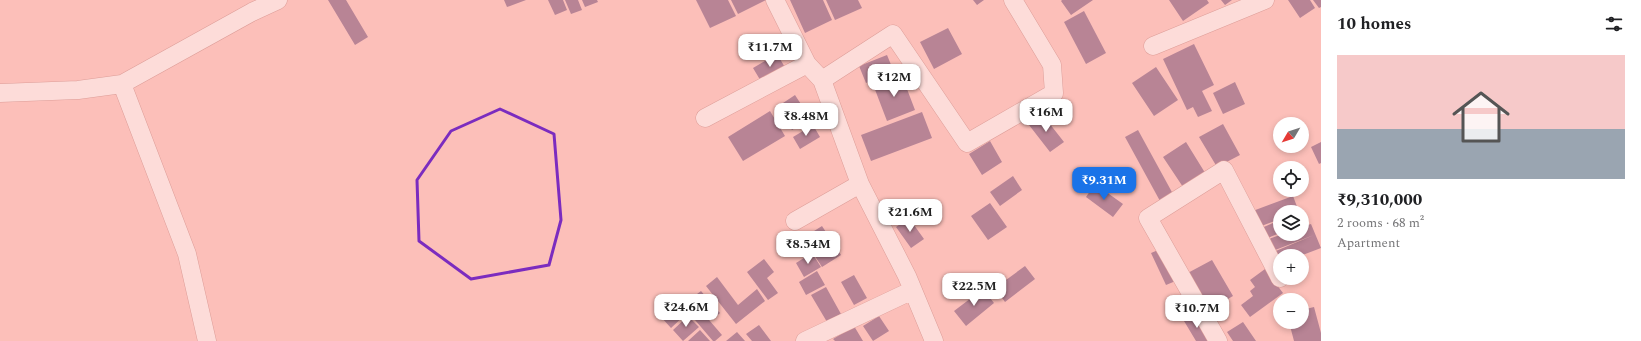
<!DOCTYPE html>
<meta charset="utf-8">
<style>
:root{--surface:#fff;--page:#f2f2f2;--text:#202124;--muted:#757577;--accent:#1a73e8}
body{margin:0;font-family:Spectral,serif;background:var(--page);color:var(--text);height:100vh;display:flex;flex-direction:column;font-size:15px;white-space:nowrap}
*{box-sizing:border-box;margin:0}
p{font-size:13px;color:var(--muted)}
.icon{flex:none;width:22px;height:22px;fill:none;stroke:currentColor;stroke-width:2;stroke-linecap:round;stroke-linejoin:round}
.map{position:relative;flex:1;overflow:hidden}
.side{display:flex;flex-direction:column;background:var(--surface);width:320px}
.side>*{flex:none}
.needle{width:26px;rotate:231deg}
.fabs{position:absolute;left:1273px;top:117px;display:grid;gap:8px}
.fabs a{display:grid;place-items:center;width:36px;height:36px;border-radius:50%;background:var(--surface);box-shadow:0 2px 6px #0003;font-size:20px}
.price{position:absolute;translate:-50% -34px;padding:0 9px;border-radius:8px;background:#fff;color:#222;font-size:13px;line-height:26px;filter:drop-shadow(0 1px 2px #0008)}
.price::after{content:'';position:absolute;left:50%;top:24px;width:12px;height:9px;margin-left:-6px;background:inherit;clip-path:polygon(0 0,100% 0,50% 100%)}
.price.selected{background:var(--accent);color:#fff}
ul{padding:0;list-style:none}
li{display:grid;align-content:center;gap:8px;height:212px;padding:0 16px}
li span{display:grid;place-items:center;height:124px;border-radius:0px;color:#555}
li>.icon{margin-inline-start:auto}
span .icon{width:72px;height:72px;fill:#fffc;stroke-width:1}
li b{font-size:17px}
h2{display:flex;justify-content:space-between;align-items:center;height:48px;padding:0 16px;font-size:17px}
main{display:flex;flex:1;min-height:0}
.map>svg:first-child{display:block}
</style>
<main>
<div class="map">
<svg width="1321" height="341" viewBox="0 0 1321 341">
<rect width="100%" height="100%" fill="#fcbfb9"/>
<path fill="#663c69" d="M328,0H346L368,37L355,45Z
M504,0H526L507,7Z
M548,0H563L567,10L555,15Z
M565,0H578L582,10L571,14Z
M582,0H597L598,2L585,7Z
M696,0H728L736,16L710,28Z
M731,0H766L738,14Z
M790,0H823L832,20L805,33Z
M826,0H858L862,8L835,20Z
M973,0H984L977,5Z
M1062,0H1093L1071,15L1061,1Z
M1169,0H1207L1209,3L1183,21Z
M1221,0H1232L1225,5Z
M1288,0H1310L1315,8L1300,18Z
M1313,0H1321V7L1319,8Z
M1084,11L1106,53L1086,64L1064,22Z
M948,28L962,54L934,69L920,42Z
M1194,44L1214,85L1202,91L1212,111L1198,117L1193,107L1187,110L1163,59Z
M777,54L786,69L762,83L753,68Z
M887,55L894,72L866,83L859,66Z
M1156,67L1178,100L1154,116L1132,83Z
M902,76L915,110L887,121L874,87Z
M1235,82L1245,104L1223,114L1213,93Z
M795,95L810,118L792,130L777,107Z
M770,111L785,136L743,161L728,137Z
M922,112L932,138L871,161L861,135Z
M1042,114L1064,142L1050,152L1029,125Z
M1223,124L1240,155L1217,167L1199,137Z
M813,125L820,137L800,149L793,137Z
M1138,130L1173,194L1160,201L1125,137Z
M990,141L1002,162L982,175L969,154Z
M1186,142L1207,176L1185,190L1163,157Z
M1321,142V163L1319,164L1311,147Z
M1013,176L1022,190L1000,206L990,192Z
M1095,184L1123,204L1113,217L1086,197Z
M1293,196L1299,212H1280V219L1256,228L1250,212Z
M990,203L1007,227L988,240L971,216Z
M909,218L924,239L911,248L896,227Z
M1280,220V233L1263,240L1259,229Z
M1311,224L1321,248L1300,256H1280V264L1271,253L1314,235L1270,252L1266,240L1283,234H1302V227Z
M822,226L841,255L822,267L803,238Z
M1163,248L1178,280L1166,285L1151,253Z
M812,253L821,267L804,277L796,263Z
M764,259L774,272L767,278L778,293L768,300L747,272Z
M1212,260L1233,296L1205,312L1184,275Z
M1025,266L1035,279L1005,302L995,288Z
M1265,269L1283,293L1250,317L1241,305L1253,296L1250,291L1255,287L1250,280Z
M817,271L825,285L806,295L799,282Z
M854,275L867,298L854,305L841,282Z
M717,277L738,305L757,289L765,301L736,324L706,286Z
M826,287L841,314L827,322L811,295Z
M983,289L994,303L966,326L954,311Z
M701,291L720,313L712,320L693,297Z
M691,299L722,335L715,341H713L683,306Z
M676,303L686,314L671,328L661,317Z
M1314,307L1321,333V341H1294L1289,322H1302V310Z
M1196,313L1212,341H1196L1184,321Z
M688,316L699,327L683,341L673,330Z
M879,316L889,331L873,341L863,326Z
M1243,322L1256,341H1233L1227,332Z
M759,325L771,341H752L746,334Z
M854,326L863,341H835L833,339Z
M700,330L710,341H688Z
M737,332L745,341H726Z"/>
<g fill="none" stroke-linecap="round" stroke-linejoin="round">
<g stroke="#ba756f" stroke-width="19">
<path id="minor" d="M775,0L807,64L822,80L893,34L967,143L1054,93L1052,65L1013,0
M1153,46L1265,0
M822,80L860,184L907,276L934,341
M122,84L187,254L207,341
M0,93L78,90L122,84L252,12L278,0
M705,118L807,64
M795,221L860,184
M805,341L913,290
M1218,341L1148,218L1224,170L1280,278"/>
</g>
<use href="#minor" stroke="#fff" stroke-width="18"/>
</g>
<path d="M0 0H1321V341H0ZM500,109L554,134L561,220L549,265L471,279L419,241L417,180L451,131Z" fill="#fcbfb9" fill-opacity=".55" fill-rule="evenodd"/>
<path fill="none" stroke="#7b2cbf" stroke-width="3" stroke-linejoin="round" d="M500,109L554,134L561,220L549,265L471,279L419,241L417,180L451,131Z"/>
</svg>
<div class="fabs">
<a><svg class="needle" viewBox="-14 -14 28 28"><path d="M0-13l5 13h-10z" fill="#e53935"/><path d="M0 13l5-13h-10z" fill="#757577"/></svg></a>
<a><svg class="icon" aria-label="locate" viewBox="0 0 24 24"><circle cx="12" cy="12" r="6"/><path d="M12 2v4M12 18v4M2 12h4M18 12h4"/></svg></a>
<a><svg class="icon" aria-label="layers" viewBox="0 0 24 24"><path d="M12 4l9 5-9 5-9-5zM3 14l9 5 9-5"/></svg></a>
<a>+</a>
<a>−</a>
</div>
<b class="price" style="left:770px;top:68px">₹11.7M</b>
<b class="price" style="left:894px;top:98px">₹12M</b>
<b class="price" style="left:1046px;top:133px">₹16M</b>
<b class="price" style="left:806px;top:137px">₹8.48M</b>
<b class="price selected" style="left:1104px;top:201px">₹9.31M</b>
<b class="price" style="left:910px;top:233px">₹21.6M</b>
<b class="price" style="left:808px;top:265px">₹8.54M</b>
<b class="price" style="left:974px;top:307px">₹22.5M</b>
<b class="price" style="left:686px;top:328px">₹24.6M</b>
<b class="price" style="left:1197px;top:329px">₹10.7M</b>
</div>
<section class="side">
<h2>10 homes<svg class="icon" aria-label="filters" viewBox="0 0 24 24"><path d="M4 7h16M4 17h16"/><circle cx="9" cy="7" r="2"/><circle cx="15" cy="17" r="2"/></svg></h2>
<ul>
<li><span style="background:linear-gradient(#f6c9c9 60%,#9aa5b1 0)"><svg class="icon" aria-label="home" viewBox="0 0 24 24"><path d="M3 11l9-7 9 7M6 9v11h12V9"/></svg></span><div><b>₹9,310,000</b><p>2 rooms · 68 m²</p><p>Apartment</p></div></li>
</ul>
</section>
</main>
